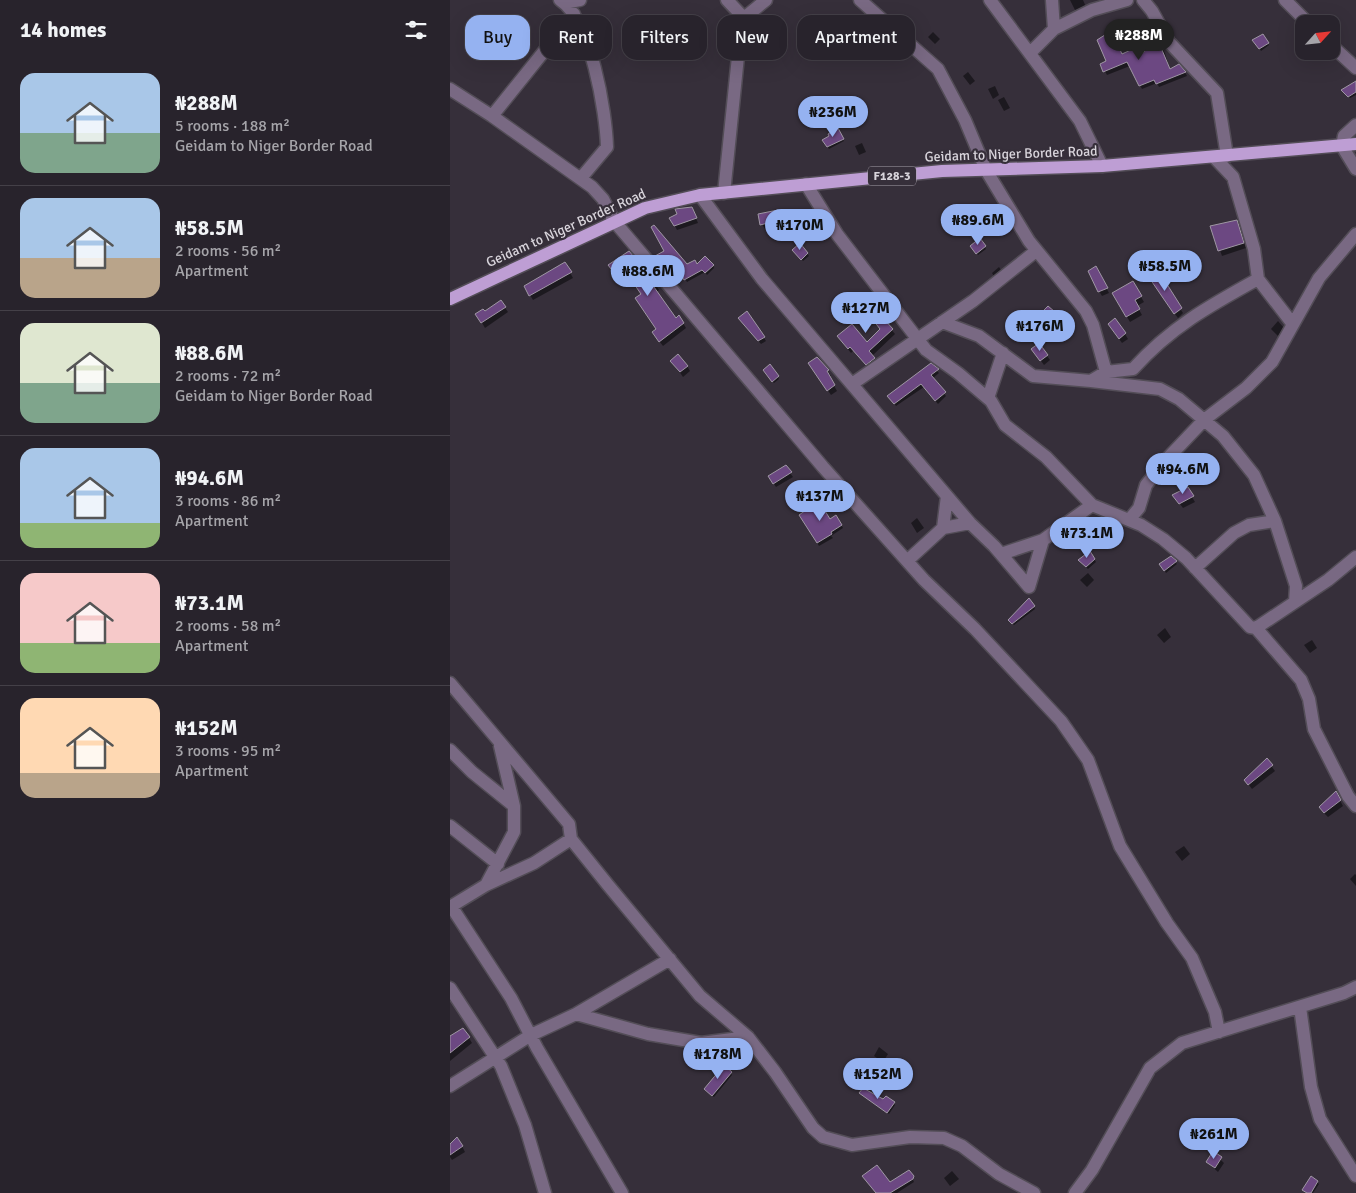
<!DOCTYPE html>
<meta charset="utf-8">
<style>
:root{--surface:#28232c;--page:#342f38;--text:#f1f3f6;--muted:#a5a4a9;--line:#444048;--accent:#95b2f1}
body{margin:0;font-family:Signika,sans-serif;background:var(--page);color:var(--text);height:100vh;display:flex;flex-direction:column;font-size:19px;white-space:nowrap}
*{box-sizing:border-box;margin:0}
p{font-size:16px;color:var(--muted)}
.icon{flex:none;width:28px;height:28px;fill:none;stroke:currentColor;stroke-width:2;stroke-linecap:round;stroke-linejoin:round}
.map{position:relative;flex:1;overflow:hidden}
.details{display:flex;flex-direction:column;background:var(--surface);width:450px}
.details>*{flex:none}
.banner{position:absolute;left:15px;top:15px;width:475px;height:45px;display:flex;gap:10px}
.needle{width:32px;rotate:63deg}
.controls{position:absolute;left:845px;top:15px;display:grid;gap:10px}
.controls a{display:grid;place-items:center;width:45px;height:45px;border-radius:10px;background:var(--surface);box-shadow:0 5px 20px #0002,0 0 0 1px var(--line);font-size:25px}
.price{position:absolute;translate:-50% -42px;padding:0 11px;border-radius:18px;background:var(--accent);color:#111;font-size:16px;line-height:32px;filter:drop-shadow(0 1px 2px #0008)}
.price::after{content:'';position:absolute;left:50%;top:30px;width:15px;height:11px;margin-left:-8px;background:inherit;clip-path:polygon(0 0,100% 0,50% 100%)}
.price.active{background:#222;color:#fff}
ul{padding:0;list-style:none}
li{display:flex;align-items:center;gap:15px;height:125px;padding:0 20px}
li+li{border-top:1px solid var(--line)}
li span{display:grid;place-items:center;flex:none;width:140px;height:100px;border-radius:15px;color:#555}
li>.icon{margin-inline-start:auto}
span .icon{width:60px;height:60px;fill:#fffc;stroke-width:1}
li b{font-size:21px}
h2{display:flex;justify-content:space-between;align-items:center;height:60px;padding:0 20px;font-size:21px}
.tag{padding:0 18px;border-radius:15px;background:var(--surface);box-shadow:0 5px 20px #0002,0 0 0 1px var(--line);font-size:18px;line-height:45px}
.tag.active{background:var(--accent);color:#111}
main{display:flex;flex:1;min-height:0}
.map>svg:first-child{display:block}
</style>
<main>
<section class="details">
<h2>14 homes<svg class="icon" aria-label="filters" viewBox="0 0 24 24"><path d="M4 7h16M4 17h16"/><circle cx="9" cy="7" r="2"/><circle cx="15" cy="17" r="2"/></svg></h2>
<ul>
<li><span style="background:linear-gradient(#a9c7e8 60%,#7fa58c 0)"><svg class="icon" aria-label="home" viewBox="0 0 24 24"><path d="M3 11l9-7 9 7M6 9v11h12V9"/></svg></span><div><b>₦288M</b><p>5 rooms · 188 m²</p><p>Geidam to Niger Border Road</p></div></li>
<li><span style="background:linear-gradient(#a9c7e8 60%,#b9a48a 0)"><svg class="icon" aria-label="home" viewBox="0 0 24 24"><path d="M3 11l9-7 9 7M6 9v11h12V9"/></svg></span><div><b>₦58.5M</b><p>2 rooms · 56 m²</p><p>Apartment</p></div></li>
<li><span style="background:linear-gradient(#dfe7d0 60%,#7fa58c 0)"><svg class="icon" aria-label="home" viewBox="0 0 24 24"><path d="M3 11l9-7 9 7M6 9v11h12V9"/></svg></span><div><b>₦88.6M</b><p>2 rooms · 72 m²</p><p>Geidam to Niger Border Road</p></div></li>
<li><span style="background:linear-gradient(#a9c7e8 75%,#8fb573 0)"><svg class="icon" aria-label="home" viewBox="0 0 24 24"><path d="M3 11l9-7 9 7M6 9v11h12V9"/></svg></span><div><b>₦94.6M</b><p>3 rooms · 86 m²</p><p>Apartment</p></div></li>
<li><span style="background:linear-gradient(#f6c9c9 70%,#8fb573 0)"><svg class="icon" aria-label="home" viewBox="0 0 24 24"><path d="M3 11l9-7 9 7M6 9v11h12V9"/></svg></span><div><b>₦73.1M</b><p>2 rooms · 58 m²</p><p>Apartment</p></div></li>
<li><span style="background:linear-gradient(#ffd9b3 75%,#b9a48a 0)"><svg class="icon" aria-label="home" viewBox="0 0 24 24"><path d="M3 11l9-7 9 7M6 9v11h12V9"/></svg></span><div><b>₦152M</b><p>3 rooms · 95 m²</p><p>Apartment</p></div></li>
</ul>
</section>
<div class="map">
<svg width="906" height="1193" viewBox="0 0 906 1193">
<rect width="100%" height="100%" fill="#362f3a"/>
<path fill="#0007" d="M620,0H633L636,7L626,12Z
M483,32L490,39L485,44L478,37Z
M812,36L819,45L811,51L804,40Z
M708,41L715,53L720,70L735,72L737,76L709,87L707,83L692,89L680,66L657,75L651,64L672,56L689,58Z
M518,72L525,81L520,85L513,76Z
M545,86L549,95L543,99L538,89Z
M906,89V95L900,98L894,92Z
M554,97L560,108L554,111L548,100Z
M388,130L394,141L379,149L374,141Z
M412,143L416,152L409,155L405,146Z
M327,211L332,225L315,229L312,224Z
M244,213L248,223L227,230L221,218L228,215Z
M786,221L796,248L772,256L762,227Z
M530,240L536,249L528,255L523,248Z
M350,245L359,256L353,261L345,252Z
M179,253L206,285L209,290L206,292L226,319L233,323L236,328L213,346L206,337L207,330L193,295L177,272L168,278L163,270Z
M208,260L237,266L263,265L264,268L257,275L255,272L237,282L229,270L221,275Z
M115,263L123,278L83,300L75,287Z
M549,267L553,273L545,278L542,273Z
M646,268L659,293L652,296L649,291Z
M682,282L694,302L687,306L692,315L680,322L663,293Z
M51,302L58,312L35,328L27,314L34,313Z
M424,302L435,315L438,320L435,322L445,334L422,356L427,363L419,369L404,350L401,353L388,337L417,343L431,330Z
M731,310L733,313L728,318L725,314Z
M296,313L314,338L316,341L311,344L292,322Z
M604,313L603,317L618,335L611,341L591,318Z
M828,321L834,328L828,336L821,329Z
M659,325L675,334L678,339L672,343Z
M586,354L597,356L600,360L594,365Z
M367,358L378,371L381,376L379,377L387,391L381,395L363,368Z
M222,361L237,366L240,371L233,377Z
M481,365L489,373L482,379L496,396L488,404L474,387L446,406L441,399Z
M315,373L328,377L329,379L324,383Z
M335,466L343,477L326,487L319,476Z
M737,489L745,502L733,508L727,500Z
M351,516L380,521L386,517L393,528L381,536L383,538L369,546Z
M467,518L474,528L467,533L461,523Z
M640,553L646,562L638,569L631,562Z
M721,558L727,564L716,573L711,564Z
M638,573L644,580L637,587L630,580Z
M584,607L585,609L564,625L561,622Z
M715,628L721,637L714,643L707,635Z
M862,640L867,648L860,653L854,645Z
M817,760L825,771L802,789L795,780Z
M886,793L893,806L878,817L873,812Z
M734,846L740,854L732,861L725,852Z
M905,874L906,875V886L900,879Z
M0,1037L19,1038L22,1043L0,1061Z
M429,1047L438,1054L433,1062L424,1056Z
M281,1073L282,1075L264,1097L256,1091Z
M411,1093L444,1103L445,1105L439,1114Z
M8,1138L15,1152L2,1160L0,1157V1144Z
M764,1153L774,1163L768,1172L757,1162Z
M459,1171L464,1182L447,1193H426Z
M502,1171L509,1179L500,1186L494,1178Z
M861,1178L869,1184L863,1193H857L854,1190Z"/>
<path fill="#6c4882" stroke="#9f97a4" d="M661,31L672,54L685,48L689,56L708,40L714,49L712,50L720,69L729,64L736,72L706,84L704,80L689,86L677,62L653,72L650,64L656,61L647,40Z
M813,34L819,43L809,49L802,40Z
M906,81V92L898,97L891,90Z
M388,128L394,139L377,147L372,140L379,136L378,134Z
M242,207L247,218L224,226L219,218L227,214L225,209Z
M328,210L330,220L310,225L308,214Z
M787,220L794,243L768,251L760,226Z
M204,225L237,264L245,260L247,264L255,256L264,265L255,273L252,270L234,280L227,267L218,272L205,256L214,251L201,227Z
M530,238L536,246L526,254L520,246Z
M350,243L358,253L351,260L342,250Z
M179,251L207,284L204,287L226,318L229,315L234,323L209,342L202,332L206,329L185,298L191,294L173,268L165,274L158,265Z
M115,262L122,272L79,296L74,286Z
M646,266L658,288L648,292L638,271Z
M708,270L732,308L724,314L698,276Z
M683,281L692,296L685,300L690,309L676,317L662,293Z
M51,300L56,307L31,323L25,314L33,309L35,311Z
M425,300L436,314L432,317L443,329L419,351L425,358L416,365L400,347L398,349L387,336L402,324L417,342L430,329L414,308Z
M598,306L605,312L602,315L618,332L610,340L588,316Z
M297,311L315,337L308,341L288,318Z
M665,318L676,333L669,339L658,324Z
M589,343L598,355L590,361L581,349Z
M228,354L238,366L230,372L220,361Z
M367,357L379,370L377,371L385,385L377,391L358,363Z
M481,363L489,369L481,375L496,392L485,401L471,384L444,404L437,396Z
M320,364L329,376L322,382L313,370Z
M336,465L342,472L323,484L318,476Z
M738,487L744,496L729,504L722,495Z
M369,501L380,519L386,515L392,525L381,532L382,534L367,543L349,515Z
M640,551L645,559L636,567L628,560Z
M721,556L727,561L714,571L709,564Z
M579,598L585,606L562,624L558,620Z
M817,758L823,765L798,785L794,780Z
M886,791L891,800L874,813L869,807Z
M13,1028L20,1037L0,1053V1036Z
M274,1065L282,1072L262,1096L254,1089Z
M413,1088L433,1099L436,1096L445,1102L437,1113L409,1093Z
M7,1137L13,1146L0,1155V1144Z
M763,1151L772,1157L765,1168L756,1162Z
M427,1165L440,1182L459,1170L464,1176L463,1179L440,1193H426L412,1176Z
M861,1176L868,1181L861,1193H857L852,1190Z"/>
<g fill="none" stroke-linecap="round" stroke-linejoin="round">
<g stroke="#534d57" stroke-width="15">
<path id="minor" d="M110,0C141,20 156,112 157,147L131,178
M277,0L294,18
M410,0L488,69L515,120L536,170L579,241L636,311L643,325L656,372
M540,0L630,121L652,166
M602,0L604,29
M693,0L702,11L719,42L767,93L777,156
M835,0L859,24
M114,3L130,0
M881,45L906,68
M580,53L604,29L642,10L677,0
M0,89L42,116L142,187L153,199L164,221L373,467L474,580L525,629L611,721L638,760L670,846L717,923L742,958L765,1012L769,1032
M42,116L124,14
M906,125L894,136L892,146L906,169
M356,184L387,234L476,350L508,373L541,401L555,425L596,457L642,505L691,525L713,539L736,558L800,627L806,628L851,680L859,699L864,729L898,796L906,806
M274,193L290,37L294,18L316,0
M250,195L312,279L520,523L544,546L579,587
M808,279L842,323
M492,322L529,336L583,376L641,381L656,372L683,369C721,327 759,306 808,279L804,249L783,177L764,157
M641,381L710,389L729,399L773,436L804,475L825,521L846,586L845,602
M402,384L523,301L586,251
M538,398L553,353
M679,520L689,508L696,485L716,460L754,420L796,388L822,362L869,278L906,234
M493,528L497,496
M551,554L593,540L642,505
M457,561L493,528L520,523
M745,568L784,533L799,525L825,521
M579,587L593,540
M806,628L878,580L906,557
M0,683L119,824L121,839L158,885L250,996L298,1037L325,1072L363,1128L373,1137L402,1145L460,1137L494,1138L512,1146L549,1174L584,1193
M0,750L22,772L64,806
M0,826L48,864
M36,885L64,832V806L50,746
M1,906L61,998L87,1048L172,1193
M0,907L36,885L84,863L121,839
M0,988L51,1066L75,1125L95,1193
M850,1007L861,1087L870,1119L906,1176
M126,1014L198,1034L251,1043L298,1037
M0,1086L81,1035L126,1014L220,959
M625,1193L642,1170L700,1068L732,1043L894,993L906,987"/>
</g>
<g stroke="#534d57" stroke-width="15">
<path id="major" d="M0,299L195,208L250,195L492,171L652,166L906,144"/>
</g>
<use href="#minor" stroke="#796983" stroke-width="12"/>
<use href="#major" stroke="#be9ed4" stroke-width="12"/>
</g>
<g text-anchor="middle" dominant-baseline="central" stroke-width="4.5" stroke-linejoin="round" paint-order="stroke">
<rect fill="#362f3a" stroke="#a7a2ab" stroke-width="1" x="418" y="166.5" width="48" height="19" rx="4"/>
<g font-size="12" font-weight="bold" fill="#d8d4db">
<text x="442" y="176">F128-3</text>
</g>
<g font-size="14" fill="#d8d4db" stroke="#362f3a">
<text transform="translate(561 154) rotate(-2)">Geidam to Niger Border Road</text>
<text transform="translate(116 228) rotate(-24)">Geidam to Niger Border Road</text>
</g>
</g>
</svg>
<div class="controls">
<a><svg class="needle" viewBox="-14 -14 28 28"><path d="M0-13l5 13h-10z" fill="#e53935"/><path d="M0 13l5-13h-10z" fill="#a5a4a9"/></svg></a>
</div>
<b class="price active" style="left:689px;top:61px">₦288M</b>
<b class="price" style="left:383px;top:138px">₦236M</b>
<b class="price" style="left:528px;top:246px">₦89.6M</b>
<b class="price" style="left:350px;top:251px">₦170M</b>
<b class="price" style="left:715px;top:292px">₦58.5M</b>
<b class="price" style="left:198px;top:297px">₦88.6M</b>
<b class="price" style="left:416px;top:334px">₦127M</b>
<b class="price" style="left:590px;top:352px">₦176M</b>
<b class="price" style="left:733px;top:495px">₦94.6M</b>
<b class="price" style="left:370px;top:522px">₦137M</b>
<b class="price" style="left:637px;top:559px">₦73.1M</b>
<b class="price" style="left:268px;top:1080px">₦178M</b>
<b class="price" style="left:428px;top:1100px">₦152M</b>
<b class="price" style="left:764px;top:1160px">₦261M</b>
<div class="banner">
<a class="tag active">Buy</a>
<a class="tag">Rent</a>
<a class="tag">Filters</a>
<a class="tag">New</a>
<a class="tag">Apartment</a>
</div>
</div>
</main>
